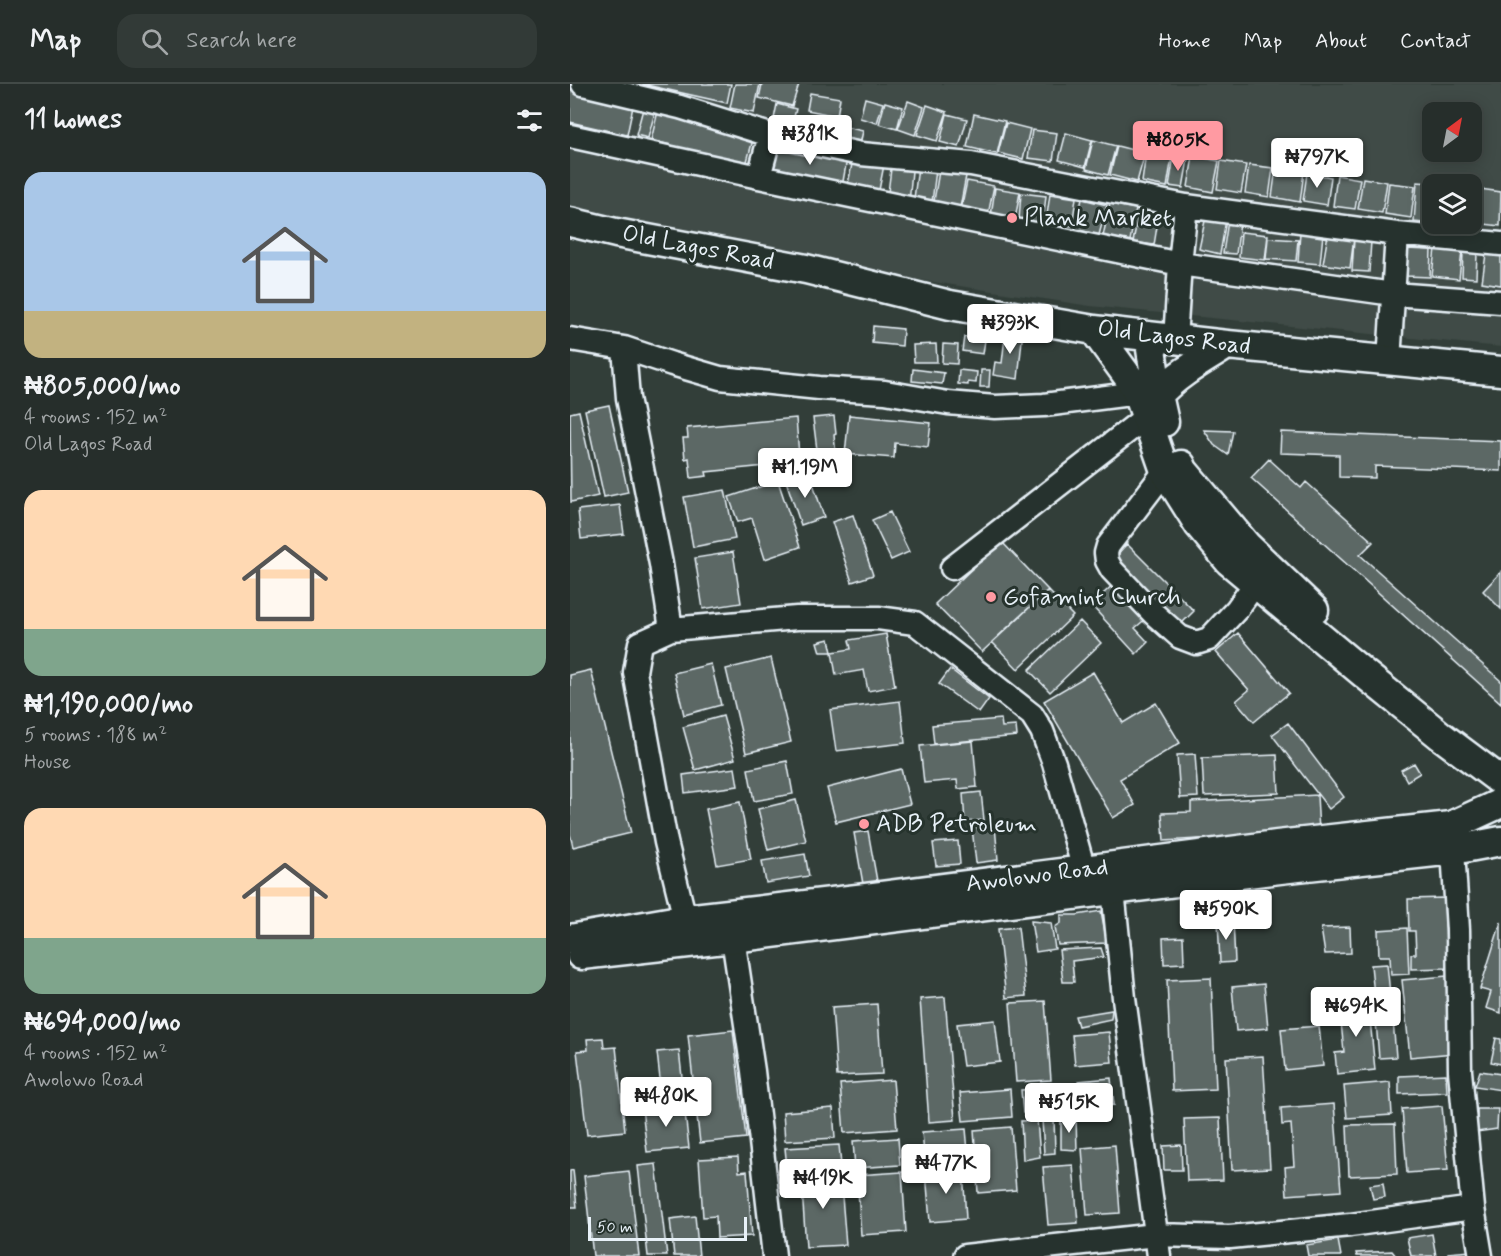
<!DOCTYPE html>
<meta charset="utf-8">
<style>
:root{--surface:#262e2b;--page:#323a37;--text:#f1f3f6;--muted:#a4a8a9;--line:#424a47;--accent:#ff9aa2}
body{margin:0;font-family:Mynerve,sans-serif;background:var(--page);color:var(--text);height:100vh;display:flex;flex-direction:column;font-size:22px;white-space:nowrap}
*{box-sizing:border-box;margin:0}
p{font-size:20px;color:var(--muted)}
.icon{flex:none;width:33px;height:33px;fill:none;stroke:currentColor;stroke-width:2;stroke-linecap:round;stroke-linejoin:round}
.map{position:relative;flex:1;overflow:hidden}
.sheet{display:flex;flex-direction:column;background:var(--surface);width:570px}
.sheet>*{flex:none}
.needle{width:39px;rotate:32deg}
.tools{position:absolute;left:852px;top:18px;display:grid;gap:12px}
.tools a{display:grid;place-items:center;width:60px;height:60px;border-radius:12px;background:var(--surface);box-shadow:0 3px 15px #0003,0 0 0 2px var(--line);font-size:30px}
.scale{position:absolute;left:18px;bottom:15px;width:159px;box-sizing:border-box;padding-left:6px;border:3px solid #e8f1f8;border-top:0;font-size:16px;line-height:21px;white-space:nowrap;color:#e8f1f8;-webkit-text-stroke:4px #26332d;paint-order:stroke}
.price{position:absolute;translate:-50% -51px;padding:0 14px;border-radius:6px;background:#fff;color:#222;font-size:20px;line-height:39px;filter:drop-shadow(0 2px 3px #0008)}
.price::after{content:'';position:absolute;left:50%;top:36px;width:18px;height:14px;margin-left:-9px;background:inherit;clip-path:polygon(0 0,100% 0,50% 100%)}
.price.selected{background:var(--accent);color:#111}
ul{padding:0;list-style:none}
li{display:grid;align-content:center;gap:12px;height:318px;padding:0 24px}
li span{display:grid;place-items:center;height:186px;border-radius:18px;color:#555}
li>.icon{margin-inline-start:auto}
span .icon{width:108px;height:108px;fill:#fffc;stroke-width:1}
li b{font-size:26px}
h2{display:flex;justify-content:space-between;align-items:center;height:72px;padding:0 24px;font-size:26px}
header{display:flex;align-items:center;gap:36px;box-sizing:border-box;height:84px;padding:0 30px;background:var(--surface);border-bottom:2px solid var(--line)}
header strong{font-size:28px}
nav{display:flex;gap:33px;margin-inline-start:auto;font-size:21px}
.search{width:420px;height:54px;background:var(--page);display:flex;align-items:center;gap:15px;box-sizing:border-box;padding:0 21px;border-radius:18px;color:var(--muted);font-size:22px}
main{display:flex;flex:1;min-height:0}
.map>svg:first-child{display:block}
</style>
<header>
<strong>Map</strong>
<div class="search"><svg class="icon" aria-label="search" viewBox="0 0 24 24"><circle cx="10" cy="10" r="6"/><path d="M15 15l6 6"/></svg>Search here</div>
<nav><a>Home</a><a>Map</a><a>About</a><a>Contact</a></nav>
</header>
<main>
<section class="sheet">
<h2>11 homes<svg class="icon" aria-label="filters" viewBox="0 0 24 24"><path d="M4 7h16M4 17h16"/><circle cx="9" cy="7" r="2"/><circle cx="15" cy="17" r="2"/></svg></h2>
<ul>
<li><span style="background:linear-gradient(#a9c7e8 75%,#c2b280 0)"><svg class="icon" aria-label="home" viewBox="0 0 24 24"><path d="M3 11l9-7 9 7M6 9v11h12V9"/></svg></span><div><b>₦805,000/mo</b><p>4 rooms · 152 m²</p><p>Old Lagos Road</p></div></li>
<li><span style="background:linear-gradient(#ffd9b3 75%,#7fa58c 0)"><svg class="icon" aria-label="home" viewBox="0 0 24 24"><path d="M3 11l9-7 9 7M6 9v11h12V9"/></svg></span><div><b>₦1,190,000/mo</b><p>5 rooms · 188 m²</p><p>House</p></div></li>
<li><span style="background:linear-gradient(#ffd9b3 70%,#7fa58c 0)"><svg class="icon" aria-label="home" viewBox="0 0 24 24"><path d="M3 11l9-7 9 7M6 9v11h12V9"/></svg></span><div><b>₦694,000/mo</b><p>4 rooms · 152 m²</p><p>Awolowo Road</p></div></li>
</ul>
</section>
<div class="map">
<svg width="931" height="1172" viewBox="0 0 931 1172">
<rect width="100%" height="100%" fill="#323e39"/>
<filter id="ink" filterUnits="userSpaceOnUse"><feTurbulence type="fractalNoise" baseFrequency=".0167" numOctaves="2"/><feDisplacementMap in="SourceGraphic" scale="12" xChannelSelector="R" yChannelSelector="G"/><feConvolveMatrix kernelMatrix="1 2 1 2 8 2 1 2 1" color-interpolation-filters="sRGB"/></filter>
<g filter="url(#ink)">
<path fill="#3f4b46" fill-rule="evenodd" d="M0,0H931V263L520,222L128,162L0,128ZM862,28H902V68H862ZM862,100H902V140H862Z"/>
<path fill="#5c6865" stroke="#e8f1f8" stroke-width="1.5" d="M0,0L65,13L57,51L0,38Z
M72,0H161L157,19Z
M165,0H190L184,29L160,24Z
M192,0H229L222,22L189,14Z
M240,9L270,14L267,32L237,26Z
M295,14L313,19L307,39L290,34Z
M338,17L354,23L345,51L328,45Z
M315,18L333,23L327,45L309,40Z
M207,20L226,25L220,49L202,45Z
M74,21L86,24L78,54L66,51Z
M357,21L377,28L367,57L347,51Z
M88,27L184,52L176,81L81,56Z
M377,30L397,35L389,63L370,58Z
M404,30L435,37L427,70L397,63Z
M230,33L293,47L289,65L226,52Z
M436,39L460,45L453,75L428,69Z
M462,46L487,49L483,77L458,74Z
M496,49L522,56L515,83L489,76Z
M523,56L546,62L538,91L516,85Z
M208,60L277,75L272,103L202,89Z
M547,62L575,69L567,98L540,91Z
M576,69L602,73L597,103L572,98Z
M604,72L618,75L613,104L599,102Z
M623,72L649,77L643,108L618,103Z
M283,75L314,81L308,111L277,105Z
M651,77L676,81L671,109L647,105Z
M679,81L703,84L699,113L675,109Z
M348,83L366,86L362,118L344,115Z
M706,84L734,88L730,118L702,113Z
M321,85L342,87L339,119L317,116Z
M369,87L396,92L389,129L363,123Z
M737,89L761,93L757,121L733,117Z
M767,91L790,95L785,125L763,122Z
M793,94L817,98L812,129L788,125Z
M397,97L424,102L418,131L391,126Z
M847,98L876,100H862V140H873V141L844,138Z
M819,99L845,102L841,134L815,130Z
M425,104L450,108L445,136L421,132Z
M910,105L931,108L930,142L906,139Z
M902,106H905L903,139H902Z
M451,109L476,112L473,139L449,136Z
M480,110L506,114L502,142L476,138Z
M512,115L537,121L529,151L505,145Z
M540,120L566,125L560,157L533,152Z
M569,126L589,130L584,161L563,158Z
M636,132L656,136L650,170L629,165Z
M658,137L670,139L666,170L653,169Z
M671,148L698,151L695,176L669,173Z
M730,148L753,150L750,180L728,178Z
M758,150L784,154L780,184L753,180Z
M698,154L728,156L726,177L696,175Z
M784,155L801,157L799,188L782,187Z
M865,164L892,167L889,195L862,192Z
M836,165L861,166L860,193L836,192Z
M929,167H931V201L912,198L916,170L928,172Z
M893,168L907,169L906,194L892,193Z
M303,242L333,245L332,262L302,259Z
M436,244L453,246L448,295L423,291L425,278L432,279Z
M394,253L415,256L413,270L392,267Z
M366,260L367,278H344L343,261Z
M373,260L388,261L387,280L372,279Z
M343,285L374,289L372,300L342,297Z
M389,286L407,288L406,299L398,298V301L388,300Z
M411,286H420L419,303H410Z
M39,321L58,408L34,413L15,326Z
M9,327L28,412L1,418L0,329Z
M279,331L361,339L358,363L325,359L324,374L275,370Z
M264,332L266,350L264,351L267,382L240,385L239,382H231L230,368L247,366L243,334Z
M226,334L230,384L217,385V380L136,388L137,392L121,394L119,374L115,375L113,354H118L117,344Z
M634,346L663,347L658,371L644,361Z
M711,348L931,357V387L805,382V394L769,393V371L710,369Z
M699,375L731,404L736,398L803,458L790,471L931,597V619L681,394Z
M240,390L254,433L231,441L216,397Z
M208,397L230,463L195,475L182,434L168,438L159,413Z
M155,406L165,455L123,463L114,413Z
M50,421L54,450L11,455L8,426Z
M320,428L339,468L321,476L302,436Z
M283,431L303,491L282,498L262,438Z
M431,457L478,506L412,568L365,520Z
M557,460L624,527L609,542L542,475Z
M163,468L171,519L133,525L125,474Z
M931,488V525L913,507Z
M547,497L579,532L565,544L578,558L566,570L521,521Z
M478,506L503,532L448,585L422,558Z
M510,537L531,559L480,608L459,586Z
M668,549L719,609L684,638L666,617L679,606L646,568Z
M316,550L325,602L298,607L294,586L266,591L262,568L281,565L279,556Z
M259,555L262,568H250L247,558Z
M201,574L221,658L176,669L156,585Z
M141,580L151,621L114,631L104,589Z
M380,585L419,615L409,629L369,600Z
M21,586L61,749L3,763L0,750V591Z
M523,588L553,639L586,619L610,659L550,695L565,721L543,734L474,617Z
M330,617L335,659L266,667L260,626Z
M153,632L165,675L125,686L113,643Z
M431,635L432,643L446,642L447,652L364,660L362,641Z
M718,639L774,713L759,725L702,651Z
M403,657L407,703L388,705L387,696L354,699L350,662Z
M625,670L628,713L610,714L607,671Z
M707,671L709,709L634,712L632,674Z
M217,677L223,710L184,717L178,685Z
M844,679L850,689L837,697L831,686Z
M165,684L168,702L115,709L113,691Z
M331,685L340,720L266,738L257,704Z
M411,708L414,736L395,738L393,710Z
M747,711L749,748L594,757L592,729L621,728V718Z
M226,716L236,757L198,766L188,725Z
M170,718L181,775L147,781L136,725Z
M425,742L428,776L406,779L402,744Z
M298,747L307,797L293,800L284,749Z
M388,757L390,780L366,782L363,759Z
M235,770L239,792L196,799L192,777Z
M874,814L877,884L841,885V870H846L845,847H839L838,815Z
M531,827L537,859L488,861L485,843L491,839V831H507Z
M663,835L665,878L650,879L648,836Z
M461,837L481,839L485,865L466,868Z
M931,838V929L916,924L921,908L910,905Z
M448,843L456,912L436,914L428,845Z
M780,843L781,869L755,870L751,844Z
M837,844L839,890L821,891L820,872H809L808,846Z
M613,853L614,879L594,880L593,854Z
M531,864L534,873L502,877L504,898H493L489,866Z
M817,880L822,930L806,931L801,881Z
M877,892L884,969L840,973L832,896Z
M641,894L646,1005L602,1007L597,896Z
M694,900L698,944L666,947L662,903Z
M375,913L385,1036L359,1038L350,915Z
M798,915L805,986L767,990L765,969L774,968L769,918Z
M475,917L481,996L446,998L440,919Z
M307,920L312,990L267,992L262,923Z
M542,926L541,935L508,942L505,932Z
M425,936L430,978L393,982L387,940Z
M823,936L826,973L809,974L806,937Z
M749,942L753,982L715,986L711,945Z
M163,946L176,1054L130,1059L118,951Z
M539,948L542,978L505,981L502,951Z
M33,954L34,964L46,963L55,1047L17,1051L7,967L18,966L17,955Z
M926,954L931,955V980L921,978Z
M109,966L114,1011L92,1013L87,968Z
M693,972L700,1084L662,1086L656,974Z
M910,987L931,990V1006L905,1002Z
M876,990L877,1008L829,1010V992Z
M541,994L544,1021L512,1025L509,997Z
M323,996L327,1045L274,1049L270,1000Z
M820,998L822,1031L777,1034L774,1002Z
M500,1003L502,1026L453,1029L451,1006Z
M440,1005L442,1033L393,1037L390,1009Z
M114,1020L119,1064L77,1068L72,1024Z
M764,1020L771,1107L717,1111L715,1083L724,1082L721,1040L712,1041L711,1024Z
M872,1022L878,1086L837,1089L832,1025Z
M263,1024L265,1054L215,1057L213,1028Z
M907,1025H928L927,1045L907,1048Z
M484,1034L485,1069L474,1070L472,1035Z
M650,1034L653,1096L617,1097L614,1035Z
M491,1035H506L507,1066L491,1065Z
M467,1036L470,1073L453,1076L451,1037Z
M825,1040L827,1090L779,1092L777,1041Z
M441,1043L446,1106L408,1109L404,1046Z
M396,1045L399,1078L355,1081L352,1048Z
M328,1054L330,1081L285,1084L283,1057Z
M269,1061L271,1081L217,1084L215,1064Z
M545,1061L550,1129L517,1131L512,1064Z
M611,1061L612,1086H594L593,1062Z
M168,1073L169,1088L177,1087L182,1152L147,1154L146,1132L133,1133L129,1075Z
M86,1080L97,1172H78L68,1082Z
M503,1081L508,1139L478,1141L473,1083Z
M393,1085L396,1135L360,1138L356,1088Z
M3,1086L7,1123H0V1087Z
M59,1087L69,1172H23L14,1092Z
M270,1088L276,1161L236,1163L231,1091Z
M332,1088L336,1148L291,1151L287,1091Z
M813,1099L815,1113L803,1115L800,1101Z
M125,1132L129,1172H104L100,1135Z
M862,1150L866,1172H841L837,1154Z
M768,1156L771,1172H738L736,1161Z
M822,1167L826,1172H787L786,1169Z
M901,1167L902,1172H878V1169Z"/>
<g fill="none" stroke-linecap="round" stroke-linejoin="round">
<g stroke="#e8f1f8" stroke-width="27">
<path id="minor" d="M13,0L110,23L200,51L291,70L401,80L616,122L827,150L931,160
M0,52L189,93L610,180L823,210L931,218
M189,93L200,51
M0,255L54,264L102,280L150,294L249,304L315,308L378,319L425,323L474,321L568,309
M605,255L610,180L616,122
M54,264L58,314L91,480L101,545
M819,277L827,150
M595,387L538,462L536,469L537,477L542,486L583,529L610,553L626,559L639,555L667,525L685,500
M382,484L576,333
M883,766L888,846L890,987L903,1124L911,1172
M543,806L554,914L589,1172
M115,835L96,758L65,588L70,559L101,545L227,534H308L345,539L462,631L472,647L484,679L514,786
M163,854L183,987L204,1172
M395,1172L586,1151L660,1153L780,1141L903,1124"/>
</g>
<g stroke="#e8f1f8" stroke-width="33">
<path id="major" d="M0,138L46,149L236,185L380,221L524,246L657,261L931,287
M524,246L559,294L568,309L595,387L629,441L659,477L792,588L871,652L931,697
M579,252L588,311L594,338
M588,311C607,290 633,276 657,261
M611,381L613,386L676,461L744,526
M0,855L115,835L296,814L707,761L881,742L931,719
M11,871L163,854L710,785L883,766L931,757"/>
</g>
<use href="#minor" stroke="#26332d" stroke-width="22"/>
<use href="#major" stroke="#26332d" stroke-width="28"/>
</g>
</g>
<g fill="#ff9aa2" stroke="#26332d" stroke-width="2">
<circle cx="442" cy="134" r="6"/>
<circle cx="421" cy="513" r="6"/>
<circle cx="294" cy="740" r="6"/>
</g>
<g text-anchor="middle" dominant-baseline="central" stroke-width="6" stroke-linejoin="round" paint-order="stroke">
<g font-size="24" fill="#e8f1f8" stroke="#26332d" text-anchor="start">
<text x="454" y="134">Plank Market</text>
<text x="433" y="513">Gofamint Church</text>
<text x="306" y="740">ADB Petroleum</text>
</g>
<g font-size="24" fill="#e8f1f8" stroke="#26332d">
<text transform="translate(128 164) rotate(11)">Old Lagos Road</text>
<text transform="translate(604 254) rotate(7)">Old Lagos Road</text>
<text transform="translate(467 792) rotate(-7)">Awolowo Road</text>
</g>
</g>
</svg>
<div class="tools">
<a><svg class="needle" viewBox="-14 -14 28 28"><path d="M0-13l5 13h-10z" fill="#e53935"/><path d="M0 13l5-13h-10z" fill="#a4a8a9"/></svg></a>
<a><svg class="icon" aria-label="layers" viewBox="0 0 24 24"><path d="M12 4l9 5-9 5-9-5zM3 14l9 5 9-5"/></svg></a>
</div>
<div class="scale">50 m</div>
<b class="price" style="left:240px;top:82px">₦381K</b>
<b class="price selected" style="left:608px;top:88px">₦805K</b>
<b class="price" style="left:747px;top:105px">₦797K</b>
<b class="price" style="left:440px;top:271px">₦393K</b>
<b class="price" style="left:235px;top:415px">₦1.19M</b>
<b class="price" style="left:656px;top:857px">₦590K</b>
<b class="price" style="left:786px;top:954px">₦694K</b>
<b class="price" style="left:96px;top:1044px">₦480K</b>
<b class="price" style="left:499px;top:1050px">₦515K</b>
<b class="price" style="left:376px;top:1111px">₦477K</b>
<b class="price" style="left:253px;top:1126px">₦419K</b>
</div>
</main>
